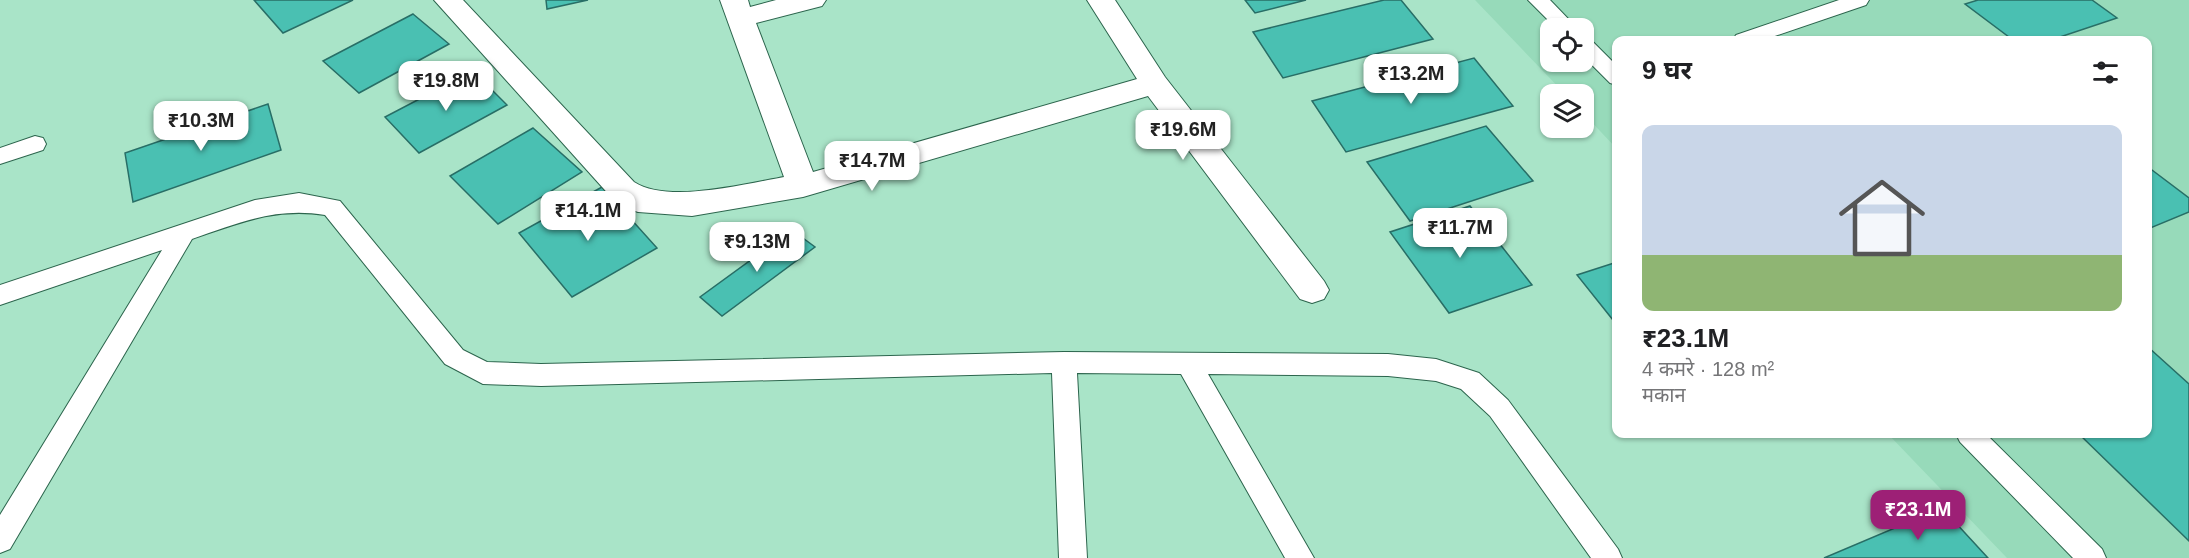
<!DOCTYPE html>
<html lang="hi">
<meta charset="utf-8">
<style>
:root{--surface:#fff;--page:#f2f2f2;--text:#202124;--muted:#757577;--line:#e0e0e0;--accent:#9d2076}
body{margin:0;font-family:Arial,"Noto Sans Devanagari",sans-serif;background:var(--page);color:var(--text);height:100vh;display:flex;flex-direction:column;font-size:22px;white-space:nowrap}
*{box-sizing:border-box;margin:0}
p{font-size:20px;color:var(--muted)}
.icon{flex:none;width:33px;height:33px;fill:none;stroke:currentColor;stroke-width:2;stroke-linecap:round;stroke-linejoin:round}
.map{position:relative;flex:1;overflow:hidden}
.sheet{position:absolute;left:1612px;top:36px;width:540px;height:402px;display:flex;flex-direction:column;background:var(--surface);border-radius:12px;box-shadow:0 2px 4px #0004}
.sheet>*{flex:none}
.tools{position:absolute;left:1540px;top:18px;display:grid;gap:12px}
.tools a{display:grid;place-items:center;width:54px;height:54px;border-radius:12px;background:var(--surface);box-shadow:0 2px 4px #0004;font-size:30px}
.price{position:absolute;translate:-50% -51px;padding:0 14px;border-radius:12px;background:#fff;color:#222;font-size:20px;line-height:39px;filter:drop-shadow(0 2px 3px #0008)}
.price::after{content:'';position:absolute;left:50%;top:36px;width:18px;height:14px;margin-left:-9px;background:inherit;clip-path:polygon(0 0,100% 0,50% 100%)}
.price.current{background:var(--accent);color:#fff}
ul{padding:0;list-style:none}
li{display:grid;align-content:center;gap:12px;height:318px;padding:0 30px}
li+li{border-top:2px solid var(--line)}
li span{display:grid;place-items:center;height:186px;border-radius:12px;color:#555}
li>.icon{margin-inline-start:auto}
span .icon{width:108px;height:108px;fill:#fffc;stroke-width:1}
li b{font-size:26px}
h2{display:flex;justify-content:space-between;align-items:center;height:72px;padding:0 30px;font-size:26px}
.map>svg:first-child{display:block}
</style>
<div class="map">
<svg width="2189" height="558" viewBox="0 0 2189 558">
<rect width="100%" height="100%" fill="#a9e4c8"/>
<path fill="#97daba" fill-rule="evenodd" d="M1475,0H2189V558H2007L1888,434H2148V40H1617V149L1584,114V94H1565ZM1551,28H1584V62H1551Z"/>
<path fill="#4ac0b2" stroke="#286e66" stroke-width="1.5" d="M254,0H353L283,33Z
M546,0H588L547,9Z
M1245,0H1306L1255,13Z
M1384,0H1401L1433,39L1283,78L1253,32Z
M1978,0H2092L2117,18L2051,40H2013L1965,4Z
M413,14L449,44L359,93L323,61Z
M1474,58L1513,106L1346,152L1312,101Z
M473,71L507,105L419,153L385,117Z
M268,104L281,150L133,202L125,153Z
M1486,126L1533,181L1410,221L1367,162Z
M533,128L582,172L498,224L450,176Z
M2148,167L2189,198V212L2148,229Z
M602,187L657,248L572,297L519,233Z
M1470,206L1532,285L1449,313L1390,232Z
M792,230L815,247L722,316L700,297Z
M1617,262V325L1577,275Z
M2148,347L2189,384V541L2079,434H2148Z
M1942,508L1988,558H1824Z"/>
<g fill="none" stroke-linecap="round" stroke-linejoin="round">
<g stroke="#2c654d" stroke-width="2">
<path id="service" d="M1528,0H1550L1577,28H1556Z
M1839,0H1869L1866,5L1763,40H1733L1736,35Z
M1584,38L1591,40L1617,66V85L1610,83L1584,57Z
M35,136L43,138L46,144L43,150L0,164V148Z
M299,193L340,201L463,350L487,362L541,364L1064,352L1388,354L1436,359L1479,373L1508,400L1618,549L1622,558H1591L1490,416L1461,389L1436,381L1388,376L1208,374L1314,558H1285L1181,374L1077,373L1087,558H1059L1052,373L541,386L483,384L445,364L325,215C275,207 239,223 192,239L10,549L0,553V515L162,250L0,305V285L255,200Z
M1956,434H1986L2102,549L2106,558H2073L1960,442Z"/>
</g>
<g stroke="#2c654d" stroke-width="2">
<path id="minor" d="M434,0H463L634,182C668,204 745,184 784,177L720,0H748L750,7L776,0H826L822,6L756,23L813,172L1137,79L1087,0H1115L1165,77L1324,281L1329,290L1324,299L1312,303L1300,299L1148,96L803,197L692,216L638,212L627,208L612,198Z"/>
</g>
<use href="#service" fill="#fff" fill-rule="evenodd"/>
<use href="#minor" fill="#fff" fill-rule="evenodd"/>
</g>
</svg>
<div class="tools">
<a><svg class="icon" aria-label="locate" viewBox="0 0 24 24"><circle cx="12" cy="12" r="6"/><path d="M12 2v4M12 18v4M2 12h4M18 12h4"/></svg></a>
<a><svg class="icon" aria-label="layers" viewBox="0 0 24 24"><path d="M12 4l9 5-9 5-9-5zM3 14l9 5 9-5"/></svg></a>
</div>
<b class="price" style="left:1411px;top:105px">₹13.2M</b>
<b class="price" style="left:446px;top:112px">₹19.8M</b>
<b class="price" style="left:201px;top:152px">₹10.3M</b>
<b class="price" style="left:1183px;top:161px">₹19.6M</b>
<b class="price" style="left:872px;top:192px">₹14.7M</b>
<b class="price" style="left:588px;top:242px">₹14.1M</b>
<b class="price" style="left:1460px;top:259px">₹11.7M</b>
<b class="price" style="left:757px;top:273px">₹9.13M</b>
<b class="price current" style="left:1918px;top:541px">₹23.1M</b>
<section class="sheet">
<h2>9 घर<svg class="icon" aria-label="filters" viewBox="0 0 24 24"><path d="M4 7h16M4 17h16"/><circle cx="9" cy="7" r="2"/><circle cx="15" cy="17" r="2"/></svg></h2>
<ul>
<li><span style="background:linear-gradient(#c9d6e8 70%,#8fb573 0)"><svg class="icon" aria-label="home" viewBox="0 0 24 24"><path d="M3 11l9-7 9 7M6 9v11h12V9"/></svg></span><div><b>₹23.1M</b><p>4 कमरे · 128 m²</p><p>मकान</p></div></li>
</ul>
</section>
</div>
